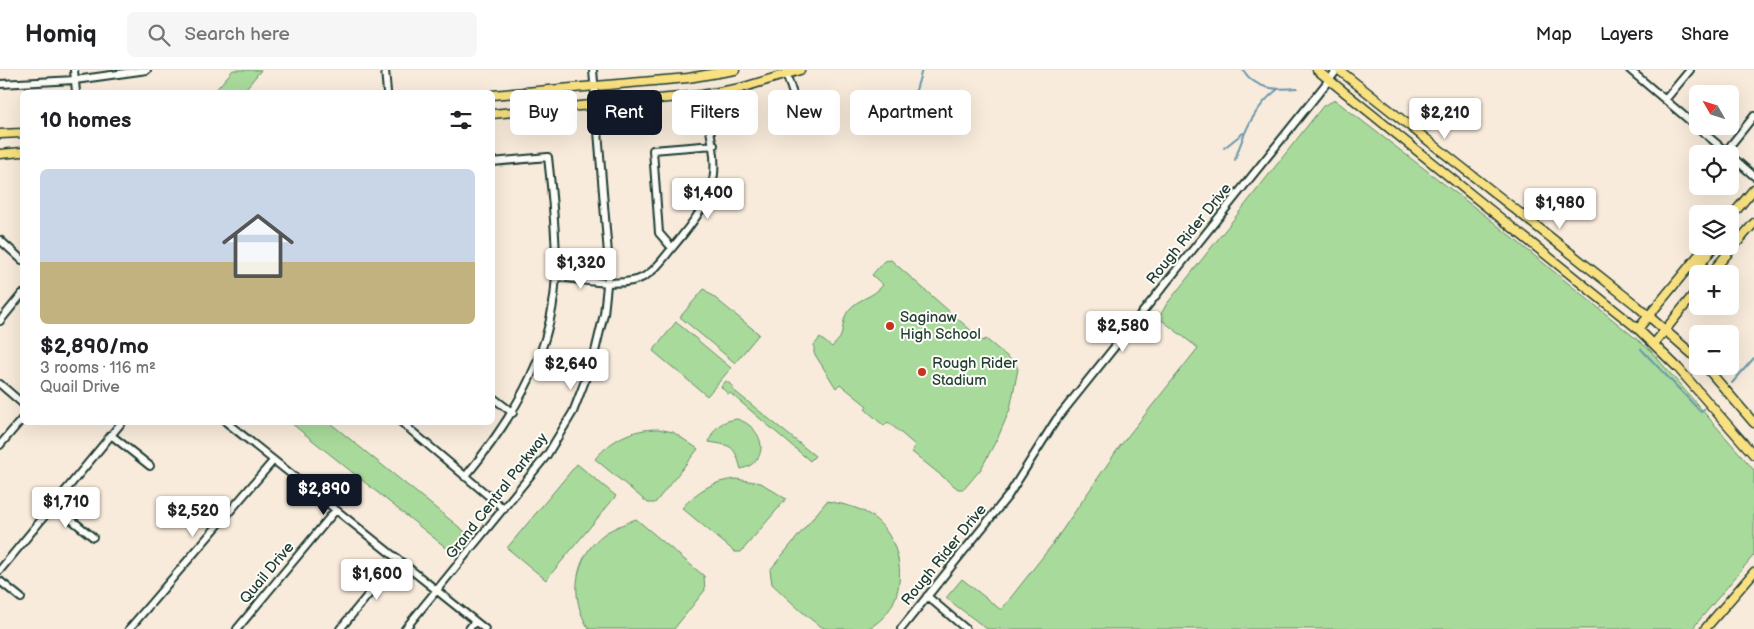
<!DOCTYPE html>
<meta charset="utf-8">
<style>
:root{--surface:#fff;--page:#f6f6f6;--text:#202124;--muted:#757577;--line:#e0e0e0;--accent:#111827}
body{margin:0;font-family:"Balsamiq Sans",sans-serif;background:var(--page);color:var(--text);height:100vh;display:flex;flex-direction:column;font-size:19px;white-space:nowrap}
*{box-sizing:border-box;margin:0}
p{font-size:16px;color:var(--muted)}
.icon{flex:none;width:28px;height:28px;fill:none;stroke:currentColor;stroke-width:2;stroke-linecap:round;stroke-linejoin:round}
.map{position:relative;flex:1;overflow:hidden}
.panel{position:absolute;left:20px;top:20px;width:475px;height:335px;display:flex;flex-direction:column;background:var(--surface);border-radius:8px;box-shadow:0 5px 20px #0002}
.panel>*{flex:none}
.top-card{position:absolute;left:510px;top:20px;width:475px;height:45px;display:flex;gap:10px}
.needle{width:32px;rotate:309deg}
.tools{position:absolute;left:1689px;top:15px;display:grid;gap:10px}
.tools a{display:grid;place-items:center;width:50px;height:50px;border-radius:8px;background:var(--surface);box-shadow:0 5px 20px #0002;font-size:25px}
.price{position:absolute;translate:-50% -42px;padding:0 11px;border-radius:5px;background:#fff;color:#222;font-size:16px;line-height:32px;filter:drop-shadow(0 1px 2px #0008)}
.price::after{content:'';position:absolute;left:50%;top:30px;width:15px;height:11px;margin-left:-8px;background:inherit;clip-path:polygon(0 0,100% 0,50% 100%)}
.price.current{background:var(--accent);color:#fff}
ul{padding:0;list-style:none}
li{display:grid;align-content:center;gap:10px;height:265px;padding:0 20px}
li span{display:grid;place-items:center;height:155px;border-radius:8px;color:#555}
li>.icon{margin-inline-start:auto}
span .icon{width:90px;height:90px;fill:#fffc;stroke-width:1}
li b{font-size:21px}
h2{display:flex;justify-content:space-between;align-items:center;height:60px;padding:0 20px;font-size:21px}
.chip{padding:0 18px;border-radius:8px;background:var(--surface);box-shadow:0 5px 20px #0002;font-size:18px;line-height:45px}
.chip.current{background:var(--accent);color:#fff}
header{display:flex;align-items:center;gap:30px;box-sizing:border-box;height:70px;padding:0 25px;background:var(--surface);border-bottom:1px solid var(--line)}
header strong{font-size:24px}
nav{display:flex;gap:28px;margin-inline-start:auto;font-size:18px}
.search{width:350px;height:45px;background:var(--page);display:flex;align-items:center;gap:12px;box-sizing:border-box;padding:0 18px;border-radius:8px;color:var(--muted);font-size:19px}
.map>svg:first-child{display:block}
</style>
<header>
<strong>Homiq</strong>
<div class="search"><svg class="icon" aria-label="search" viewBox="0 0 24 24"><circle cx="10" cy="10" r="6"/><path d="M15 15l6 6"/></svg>Search here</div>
<nav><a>Map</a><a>Layers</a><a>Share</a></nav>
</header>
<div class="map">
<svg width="1754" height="559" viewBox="0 0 1754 559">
<rect width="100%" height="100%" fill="#f8ebdb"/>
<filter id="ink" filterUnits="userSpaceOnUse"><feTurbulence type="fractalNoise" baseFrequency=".02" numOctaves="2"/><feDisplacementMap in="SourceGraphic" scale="10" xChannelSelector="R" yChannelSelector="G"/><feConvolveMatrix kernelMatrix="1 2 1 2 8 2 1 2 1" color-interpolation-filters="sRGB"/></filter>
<g filter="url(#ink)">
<path fill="#a8da9b" stroke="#648c68" d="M233,0H261L243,22H214Z
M1335,30L1487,147L1650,280L1754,400V485L1692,559H987L946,528L962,509L1001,540L1052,475L1120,376L1198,278L1159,248L1166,235L1323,36Z
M891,190L983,271L986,269L1015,293L1018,299L1010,339L999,365L981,399L964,419H958L912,382L915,375L888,352L884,356L865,339L867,336L840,314L836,318L814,283V275L820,268L832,277C834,274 838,271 840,268C844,259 842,250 848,241C859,227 872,229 883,215L872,205L884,191Z
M704,219L759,264L735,293L680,247Z
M676,252L731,298L707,326L653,281Z
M726,311L734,317L732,319L815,386L810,391L730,323L728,324L721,317Z
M737,349C764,357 772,391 741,399C734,375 733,376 709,372C714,357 721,351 737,349Z
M291,353H330L469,465L454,484Z
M658,359L673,362L698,379L655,433H648L595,389C612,369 632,359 658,359Z
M577,394L616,426L546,510L507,478Z
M736,409L761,413L786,429L741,482H735L682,438C697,421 713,411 736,409Z
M827,431C842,434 858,437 870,445C907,470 912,535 869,558C863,559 850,559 843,559C837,559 829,559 824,558C811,552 784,525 772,514L770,500Z
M636,449L704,506L705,520L674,559H589C568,527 574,484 607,462C616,457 626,453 636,449Z"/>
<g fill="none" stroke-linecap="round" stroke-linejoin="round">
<path stroke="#6b98ad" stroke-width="2" d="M1243,0C1256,20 1275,20 1297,18
M915,41L913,30L922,0
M1224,78L1243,63
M1235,90C1244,62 1254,37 1278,19
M1641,279L1701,342L1704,339
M1732,313L1754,288"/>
<g stroke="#1f3d34" stroke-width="10">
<path id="minor" d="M74,0L76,22
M385,0L387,22
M785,0L793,24
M1630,0L1729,84
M0,14L75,10L147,0
M1665,30L1690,0
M1726,81L1754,46
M1730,85L1754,106
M0,170L22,190
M672,178L659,163L653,80L714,75
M556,207C580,209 608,216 632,211C650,208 661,192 672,178C725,115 720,103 702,25
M0,251L22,224
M0,314L22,333
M492,327L513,343
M226,352L485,559
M401,352L504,439
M111,365L150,396
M0,375L22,349
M465,407C515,346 556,278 556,196C556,160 552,123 548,87L492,92
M53,435L93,467
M0,500L122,352
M0,511L21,528
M927,526L966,559
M129,559L273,391
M237,559L335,441
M340,559L397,490
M405,559L547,385L573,342L593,290L604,244L609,196L593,0
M469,559L475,551
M901,559L1008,426L1056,350L1337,0"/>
</g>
<g stroke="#1f3d34" stroke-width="11">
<path id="major" d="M1317,0L1638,259L1678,298L1754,385
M1339,0L1636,235L1698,289
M492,25L688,8L735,0
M492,44L702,25L741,18L800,0
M0,64L22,63
M0,84L22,82
M1730,148L1754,119
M1698,204V198L1714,176
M1710,204L1754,153
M1638,259L1706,176
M1654,274L1698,219
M1705,296L1754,353
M1705,559L1754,502"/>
</g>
<use href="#minor" stroke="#fdfcf7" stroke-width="6"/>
<use href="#major" stroke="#f9e181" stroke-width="8"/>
</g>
</g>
<g fill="#c8321e" stroke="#fdfcf7" stroke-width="2">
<circle cx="890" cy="256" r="5"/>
<circle cx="922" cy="302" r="5"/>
</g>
<g text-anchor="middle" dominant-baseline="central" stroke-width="4" stroke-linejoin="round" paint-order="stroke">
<g font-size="15" fill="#1f3d34" stroke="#fdfcf7">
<text transform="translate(1189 164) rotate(-51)">Rough Rider Drive</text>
<text transform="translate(497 426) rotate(-52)">Grand Central Parkway</text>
<text transform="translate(944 485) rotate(-51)">Rough Rider Drive</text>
<text transform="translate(267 503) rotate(-50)">Quail Drive</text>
</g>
<g font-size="15" fill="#1f3d34" stroke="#fdfcf7" text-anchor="start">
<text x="900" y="247">Saginaw<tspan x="900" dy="17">High School</tspan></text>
<text x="932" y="293">Rough Rider<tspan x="932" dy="17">Stadium</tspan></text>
</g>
</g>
</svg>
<div class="tools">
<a><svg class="needle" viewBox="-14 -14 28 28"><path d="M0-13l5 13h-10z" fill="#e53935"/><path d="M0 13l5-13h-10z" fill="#757577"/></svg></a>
<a><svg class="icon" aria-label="locate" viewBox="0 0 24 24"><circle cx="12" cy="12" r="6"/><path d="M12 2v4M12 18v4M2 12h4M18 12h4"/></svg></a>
<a><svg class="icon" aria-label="layers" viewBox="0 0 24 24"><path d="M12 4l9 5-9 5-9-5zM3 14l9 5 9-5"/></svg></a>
<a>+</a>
<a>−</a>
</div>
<b class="price" style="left:1445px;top:70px">$2,210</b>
<b class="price" style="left:708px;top:150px">$1,400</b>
<b class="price" style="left:1560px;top:160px">$1,980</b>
<b class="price" style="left:581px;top:220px">$1,320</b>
<b class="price" style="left:1123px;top:283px">$2,580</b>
<b class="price" style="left:571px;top:321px">$2,640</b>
<b class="price current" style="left:324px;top:446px">$2,890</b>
<b class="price" style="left:66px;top:459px">$1,710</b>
<b class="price" style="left:193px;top:468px">$2,520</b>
<b class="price" style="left:377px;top:531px">$1,600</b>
<div class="top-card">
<a class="chip">Buy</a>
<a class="chip current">Rent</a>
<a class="chip">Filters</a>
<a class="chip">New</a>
<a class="chip">Apartment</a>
</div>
<section class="panel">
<h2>10 homes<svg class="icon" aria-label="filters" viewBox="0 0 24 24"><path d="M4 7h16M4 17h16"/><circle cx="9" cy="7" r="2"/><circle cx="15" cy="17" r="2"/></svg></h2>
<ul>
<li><span style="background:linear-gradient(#c9d6e8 60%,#c2b280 0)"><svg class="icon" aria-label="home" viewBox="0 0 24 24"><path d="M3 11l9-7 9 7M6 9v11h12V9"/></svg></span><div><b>$2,890/mo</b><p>3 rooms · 116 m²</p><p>Quail Drive</p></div></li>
</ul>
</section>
</div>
